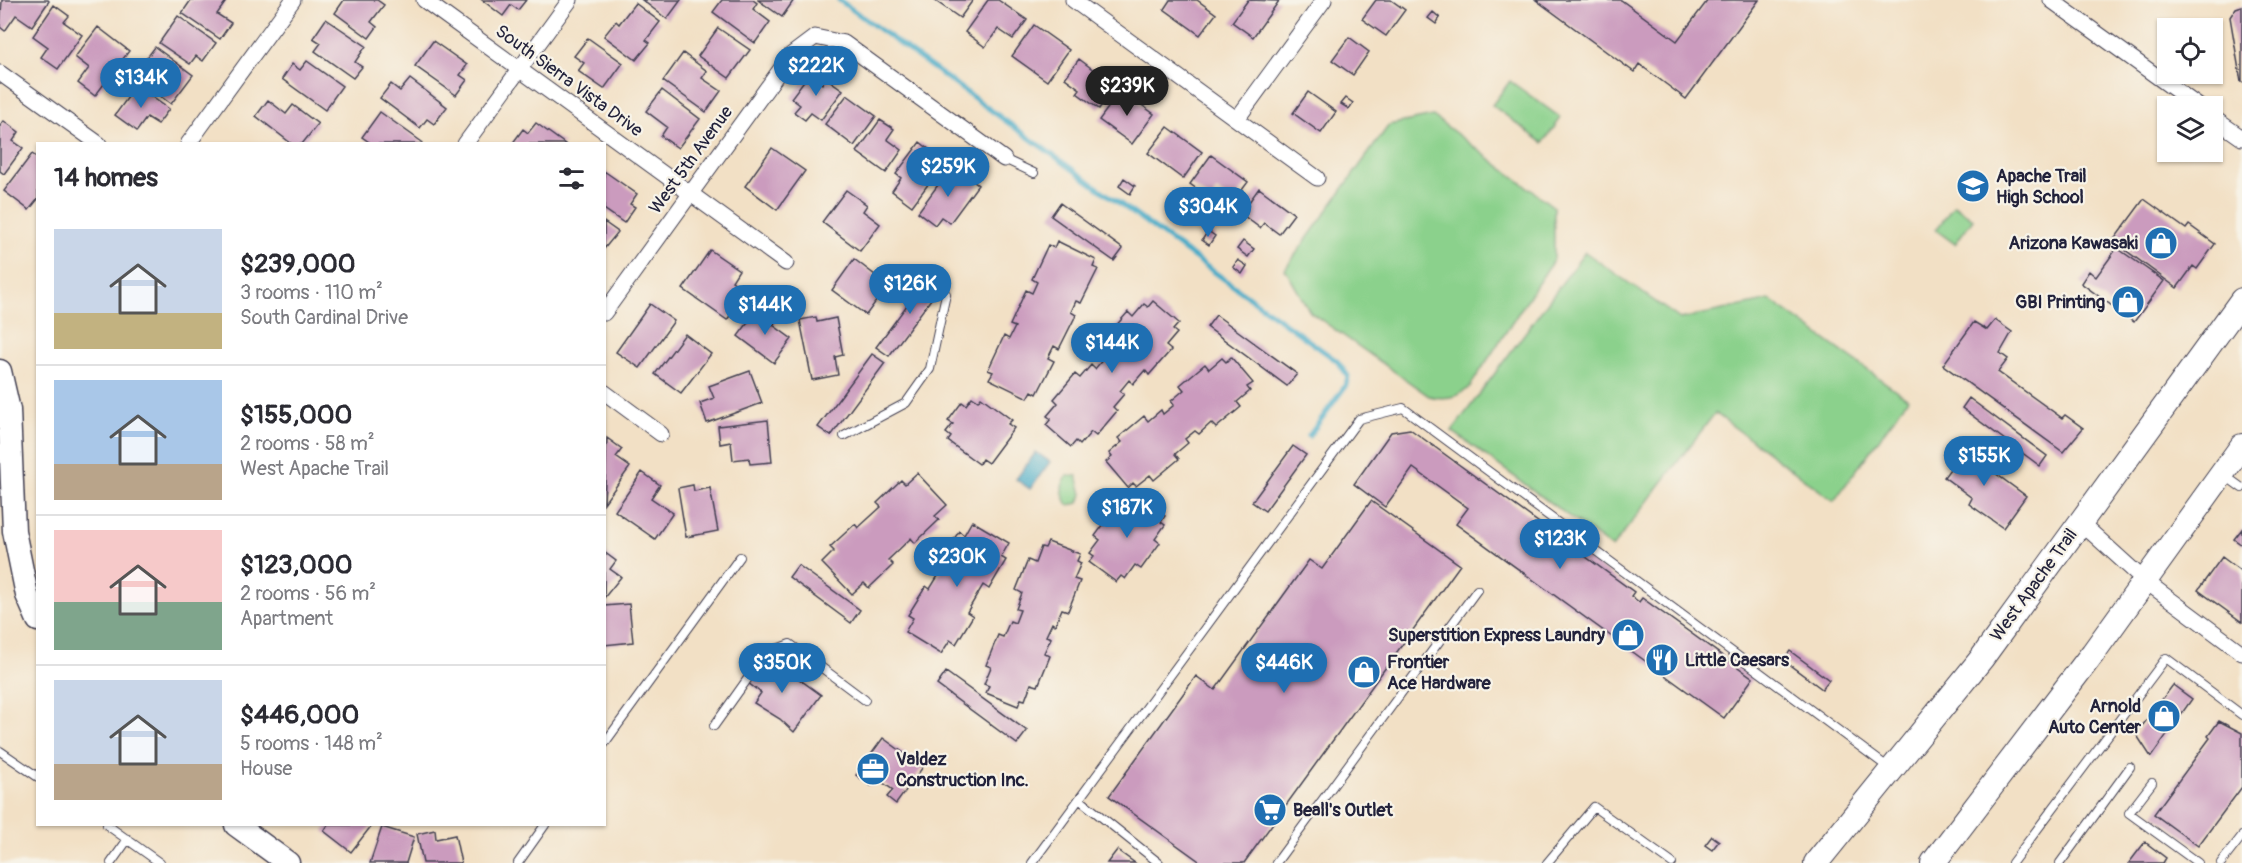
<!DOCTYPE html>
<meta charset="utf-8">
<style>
:root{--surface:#fff;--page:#f2f2f3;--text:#2b2b33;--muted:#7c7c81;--line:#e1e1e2;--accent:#1f6fb2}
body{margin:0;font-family:Pangolin,sans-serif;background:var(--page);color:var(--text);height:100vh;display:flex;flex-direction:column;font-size:22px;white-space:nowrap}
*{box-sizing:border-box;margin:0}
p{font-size:20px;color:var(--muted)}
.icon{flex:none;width:33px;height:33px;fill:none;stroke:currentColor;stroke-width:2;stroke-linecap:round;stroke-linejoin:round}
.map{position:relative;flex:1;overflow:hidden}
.sheet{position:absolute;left:36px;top:142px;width:570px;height:684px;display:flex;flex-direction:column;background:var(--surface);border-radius:0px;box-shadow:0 2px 4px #0004}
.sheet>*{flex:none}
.tools{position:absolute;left:2157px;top:18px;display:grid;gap:12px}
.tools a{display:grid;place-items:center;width:66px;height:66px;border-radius:0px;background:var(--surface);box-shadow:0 2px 4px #0004;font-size:30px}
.price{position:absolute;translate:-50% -51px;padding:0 14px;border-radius:21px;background:var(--accent);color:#fff;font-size:20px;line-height:39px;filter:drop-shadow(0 2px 3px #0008)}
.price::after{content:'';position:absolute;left:50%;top:36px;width:18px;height:14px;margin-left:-9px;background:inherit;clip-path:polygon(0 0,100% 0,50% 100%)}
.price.selected{background:#222;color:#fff}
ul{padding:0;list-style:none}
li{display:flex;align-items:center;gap:18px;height:150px;padding:0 18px}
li+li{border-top:2px solid var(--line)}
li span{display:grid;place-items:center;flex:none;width:168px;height:120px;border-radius:0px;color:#555}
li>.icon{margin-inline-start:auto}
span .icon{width:72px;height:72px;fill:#fffc;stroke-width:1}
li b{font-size:26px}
h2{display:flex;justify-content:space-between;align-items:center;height:72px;padding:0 18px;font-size:26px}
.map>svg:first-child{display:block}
</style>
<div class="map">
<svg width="2242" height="863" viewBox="0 0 2242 863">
<rect width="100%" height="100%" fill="#f7f3e8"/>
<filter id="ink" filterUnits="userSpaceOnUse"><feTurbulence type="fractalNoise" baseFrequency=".0167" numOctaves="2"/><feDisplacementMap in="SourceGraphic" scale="12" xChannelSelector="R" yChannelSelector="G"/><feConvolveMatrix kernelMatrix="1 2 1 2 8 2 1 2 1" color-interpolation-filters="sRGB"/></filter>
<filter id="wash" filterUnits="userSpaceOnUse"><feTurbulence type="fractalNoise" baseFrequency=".008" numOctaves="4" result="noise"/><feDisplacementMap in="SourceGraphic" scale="24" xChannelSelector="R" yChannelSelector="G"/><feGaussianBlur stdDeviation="1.35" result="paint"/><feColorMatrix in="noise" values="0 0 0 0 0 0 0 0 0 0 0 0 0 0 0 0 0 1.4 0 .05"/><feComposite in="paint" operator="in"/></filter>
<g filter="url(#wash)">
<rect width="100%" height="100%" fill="#f2e0c5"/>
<path fill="#8bd18c" stroke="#567a64" stroke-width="1.5" d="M1510,81L1561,118L1543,143L1492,105Z
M1433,116L1554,207V259L1469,388C1457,398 1444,400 1429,396L1310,312L1285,269L1389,125Z
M1954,205L1973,219L1955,244L1936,230Z
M1585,252L1680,319L1770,300L1908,399L1834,501L1715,413L1612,548L1452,431Z
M1067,476H1077L1082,494L1079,503L1068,505C1062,494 1059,487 1067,476Z"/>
<path fill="#48acc7" stroke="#356781" stroke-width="1.5" d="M1036,452L1050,462L1030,489L1016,479Z"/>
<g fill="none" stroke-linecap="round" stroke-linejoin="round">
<path stroke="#48acc7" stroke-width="5" d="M839,0L1337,361L1348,376L1346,385L1309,436"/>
</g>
<g id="blocks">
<path fill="#cb9bbe" d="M2,0H48L49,1L32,26L16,15L5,31L0,27Z
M191,0H227L217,14L231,23L220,39L182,13Z
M344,0H377L384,5L371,22L377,27L369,38L335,13Z
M482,0H526L518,10L511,5L503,16Z
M642,0H681L667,19Z
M722,0H753L757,3L753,9L770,22L755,43L713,12Z
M758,0H794L782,17Z
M934,0H973L960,18Z
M988,0H998L1027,20L1013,39L998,29L985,47L965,32Z
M1170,0H1197L1216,14L1200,35L1164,9Z
M1248,0L1279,1L1253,37L1232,22Z
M1376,0H1391L1405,10L1386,36L1362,19Z
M1536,0H1621L1677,41L1708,0H1759L1686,99L1639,64L1634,72Z
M635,3L660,22L646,40L650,43L636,60L604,36L616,21L619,24Z
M54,5L69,16L64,22L82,35L58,69L41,57L48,47L33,36Z
M2242,6V82H2241L2230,17L2236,8Z
M1433,12L1440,18L1436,24L1428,18Z
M178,16L216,43L203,61L196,56L190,64L159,43Z
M326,19L366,46L355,62L362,67L353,78L315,51L321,43L313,38Z
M1034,25L1069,50L1047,81L1012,56Z
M98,27L129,51L95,96L78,83L89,68L75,57Z
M718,28L750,50L729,78L698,56Z
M1349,37L1369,52L1353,75L1332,60Z
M588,38L623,63L604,89L578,71L584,63L574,56Z
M433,41L467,65L460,75L467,80L456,95L415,66Z
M155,47L193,75L171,104L133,76Z
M683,53L707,71L702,78L721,91L706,112L663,81Z
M1079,59L1115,86L1099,109L1077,93L1080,89L1065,78Z
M307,61L342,86L325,110L282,79L292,64L300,70Z
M809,74L822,84L826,78L843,90L821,120L811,113L805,120L794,112L800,105L791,98Z
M410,79L447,107L434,124L427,119L420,128L380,98L391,84L400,91Z
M136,86L169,109L158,124L147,117L137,131L115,115Z
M662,90L700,119L678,148L661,136L667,127L646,111Z
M1121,90L1154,114L1132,144L1099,120Z
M1308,92L1336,112L1321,133L1293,113Z
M847,95L876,116L854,146L825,124Z
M1346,98L1353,103L1349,109L1341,104Z
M268,100L286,114L293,105L318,124L302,144H292L256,116Z
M380,112L422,142L420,144H372L362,137Z
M880,120L894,129L887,139L902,150L886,173L857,152Z
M4,121L19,132L13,141L23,148L4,174L0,171V126Z
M536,123L565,144H512L523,129L528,133Z
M1168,127L1202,152L1183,179L1148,153Z
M920,142L935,154L925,168L935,175L912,206L892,191L901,178L896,174Z
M772,148L805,171L777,210L745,186Z
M32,154L38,158V199L29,210L4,191Z
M1211,155L1248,182L1233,202L1217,190L1211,199L1190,184Z
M604,171L637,194L630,204L635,207L624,223L604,209Z
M960,171L978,185L950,223L941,217L935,225L918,212L946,174L953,179Z
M1124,178L1135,186L1130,194L1119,186Z
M1259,188L1294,214L1279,234L1264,223L1260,228L1244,216L1247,211L1244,209Z
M846,190L867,205L863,211L880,224L860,251L822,222Z
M2144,199L2186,229L2189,225L2215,244L2197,269L2193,266L2177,288L2113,241Z
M1060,203L1123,249L1114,261L1051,216Z
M604,222L618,232L604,249Z
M1208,231L1215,236L1209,245L1202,240Z
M1057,241L1096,260L1093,267L1098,269L1081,303L1076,301L1071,312L1076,315L1059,349L1054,346L1048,358L1054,361L1037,394L1032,391L1028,398L989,379L993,372L988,370L1004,336L1009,339L1015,327L1010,325L1026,290L1032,293L1037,282L1032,279L1048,245L1054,248Z
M1243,241L1254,249L1248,257L1237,249Z
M2117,248L2164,281L2134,322L2081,283L2089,271L2096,277Z
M710,250L739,270L732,281L747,292L727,320L683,289Z
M854,259L888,285L866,315L832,290Z
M1238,260L1247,266L1242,274L1233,267Z
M930,274L943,283L889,356L876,347Z
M1153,301L1179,323L1173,330L1177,333L1166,346L1171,350L1149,375L1145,370L1133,384L1129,380L1120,391L1124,394L1113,407L1117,411L1096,436L1091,432L1080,445L1076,441L1071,447L1046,425L1051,419L1047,416L1058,403L1054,399L1075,374L1080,378L1091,365L1095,369L1104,358L1100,355L1111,341L1106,337L1128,312L1133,317L1144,304L1148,307Z
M650,304L674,321L640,368L616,352Z
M759,308L776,321L773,325L792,339L774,363L738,336Z
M1216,315L1297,374L1287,386L1207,327Z
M816,317L817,322L836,318L843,355L835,357L838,375L812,380L800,320Z
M1995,320L2012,332L2000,353L2008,359L1998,372L2062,418L2065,415L2083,428L2063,452L1943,365L1974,322L1987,330Z
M685,334L711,354L681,393L655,374Z
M872,354L885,363L831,436L818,427Z
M1231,357L1253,383L1247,387L1250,391L1237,402L1241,407L1216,428L1211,423L1199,434L1195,431L1185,439L1188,443L1175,454L1179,459L1154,480L1150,475L1136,486L1133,483L1128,488L1106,462L1112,457L1109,453L1122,442L1118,438L1144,416L1148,421L1161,410L1163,414L1174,405L1171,401L1184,390L1180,385L1205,364L1209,369L1222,358L1226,362Z
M750,371L762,403L707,423L700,403L714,398L709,386Z
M972,397L978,401L981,397L1012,420L1008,424L1014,428L988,463L982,459L979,464L948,441L951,437L946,433L953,424L948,421L962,402L966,405Z
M1969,398L2047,456L2040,466L1962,408Z
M768,420L772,462L750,464L749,458L733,460L731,442L720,444L718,426Z
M1410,429L1634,592L1631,596L1639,602L1642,598L1753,678L1724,718L1456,524L1468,508L1413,468L1385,507L1354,484L1391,432Z
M607,438L622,449L616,457L630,467L604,503Z
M1954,443L2026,496L2003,528L1969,504L1972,498L1944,477L1956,461L1946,454Z
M1293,446L1306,455L1265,511L1252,502Z
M642,472L660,485L651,498L673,513L655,539L615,511Z
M917,473L947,505L935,516L939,520L915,543L911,538L888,560L893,565L869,588L864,583L852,594L822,563L834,551L830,547L855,524L858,528L881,507L877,503L901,480L905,484Z
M693,485L694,491L710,488L718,531L686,537L678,488Z
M1138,496L1165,516L1161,522L1165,525L1155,539L1160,543L1141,569L1135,565L1125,579L1121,576L1116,582L1089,562L1094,556L1090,553L1100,540L1095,536L1115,509L1120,513L1130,499L1133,502Z
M1371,501L1460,565L1244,863H1202L1109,796L1196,676L1215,690L1309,560L1322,569Z
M972,521L1009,543L1001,557L1006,560L989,589L983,585L967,612L973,616L956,644L950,640L941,654L905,632L913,618L908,615L926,586L930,589L946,563L941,560L959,531L964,535Z
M2242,529V545L2234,539Z
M1048,542L1080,554L1077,561L1081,563L1074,579L1080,581L1068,611L1062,609L1055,625L1052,623L1046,636L1051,638L1044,653L1050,656L1038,686L1031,684L1025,700L1021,699L1018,706L986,693L989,686L984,684L991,667L986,665L998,635L1003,637L1010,621L1015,623L1020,610L1016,609L1022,593L1016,590L1028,560L1035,563L1041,547L1045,548Z
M604,552L616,561L610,569L621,577L604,598Z
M2222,557L2242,572V622L2198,590Z
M798,565L860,610L851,623L789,577Z
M629,604L633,642L604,645V606Z
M1790,651L1829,680L1822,689L1783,660Z
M757,659L776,673L781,666L821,695L794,732L780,719L754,703L761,693L743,679Z
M946,672L1027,731L1017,744L937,685Z
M2173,685L2192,699L2151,757L2136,734Z
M2219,721L2242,733V787L2198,846L2154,814L2210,738L2208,736Z
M883,738L923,767L896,804L887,797L893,790L876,778L871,786L856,775Z
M328,825H372L351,852L324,831Z
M382,827L414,837L406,863H370Z
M435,830L436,839L455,835L461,863H423L417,834Z
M1712,836L1719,841L1712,850L1705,845Z
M2145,842L2166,858L2163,863H2129Z
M1117,850L1135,863H1107Z"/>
</g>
</g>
<g filter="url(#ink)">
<use href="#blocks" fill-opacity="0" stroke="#413e50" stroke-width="1.5"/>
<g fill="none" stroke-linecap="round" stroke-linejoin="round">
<g stroke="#413e50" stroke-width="10">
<path id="lane" d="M1004,159L1034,173
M844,436L906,403L930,369L946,294
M2224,475L2242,488
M714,726L766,653L790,644L865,700
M604,744L740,557
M0,751L38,777
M2152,783L2129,813L2198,863
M1079,799L1159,863
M107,825L160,863
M111,863L128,839
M518,863L545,825
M1032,863L1359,419L1403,408L1889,768
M1276,863L1477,590
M1547,863L1594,807L1672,863
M2012,863L2166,658L2242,715
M2060,863L2130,767
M2221,863L2242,836"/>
</g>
<g stroke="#413e50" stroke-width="17">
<path id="street" d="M424,0L786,263
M1073,0L1317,178
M2051,0L2198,106
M0,73L99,144
M2212,117L2242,138
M1237,119L1324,0
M188,144L293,0
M465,144L570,0
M604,313L791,55L815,37L844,43L1004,159
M604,392L661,434
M2080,522L2144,580L2242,653"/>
</g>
<g stroke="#413e50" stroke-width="25">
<path id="secondary" d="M0,371L9,410L14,531L27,595L38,620
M236,825L288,863"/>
</g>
<g stroke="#413e50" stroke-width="26">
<path id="primary" d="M1816,863L1982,658L2242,300
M1933,863L2093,653L2242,446"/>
</g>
<use href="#lane" stroke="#fff" stroke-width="8"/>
<use href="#street" stroke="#fff" stroke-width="15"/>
<use href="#secondary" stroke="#fff" stroke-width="22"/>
<use href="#primary" stroke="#fff" stroke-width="24"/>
</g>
</g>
<defs>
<g id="school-disc" transform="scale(1.725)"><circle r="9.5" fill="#1f6fb2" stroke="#f7f3e8"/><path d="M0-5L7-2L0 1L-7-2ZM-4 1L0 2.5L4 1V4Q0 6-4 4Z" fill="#fff"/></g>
<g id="shop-disc" transform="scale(1.725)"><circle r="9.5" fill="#1f6fb2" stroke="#f7f3e8"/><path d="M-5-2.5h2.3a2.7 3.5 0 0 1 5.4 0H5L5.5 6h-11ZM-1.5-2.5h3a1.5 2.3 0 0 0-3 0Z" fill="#fff"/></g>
<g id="restaurant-disc" transform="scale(1.725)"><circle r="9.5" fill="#1f6fb2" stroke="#f7f3e8"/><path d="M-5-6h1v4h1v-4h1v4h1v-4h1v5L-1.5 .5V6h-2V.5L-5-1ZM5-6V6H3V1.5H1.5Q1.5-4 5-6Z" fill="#fff"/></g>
<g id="office-disc" transform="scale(1.725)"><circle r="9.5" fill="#1f6fb2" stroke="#f7f3e8"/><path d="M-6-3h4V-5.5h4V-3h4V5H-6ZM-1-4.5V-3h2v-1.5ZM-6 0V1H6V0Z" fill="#fff"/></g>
<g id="supermarket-disc" transform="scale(1.725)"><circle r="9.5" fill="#1f6fb2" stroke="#f7f3e8"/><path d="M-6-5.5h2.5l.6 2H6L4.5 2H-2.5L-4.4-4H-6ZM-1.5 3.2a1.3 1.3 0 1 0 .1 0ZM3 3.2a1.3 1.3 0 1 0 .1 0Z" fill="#fff"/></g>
</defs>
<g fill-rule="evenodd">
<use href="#school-disc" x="1973" y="186"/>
<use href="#shop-disc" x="2161" y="243"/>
<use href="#shop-disc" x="2128" y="302"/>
<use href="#shop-disc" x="1628" y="635"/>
<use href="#restaurant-disc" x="1662" y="660"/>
<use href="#shop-disc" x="1364" y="672"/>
<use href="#shop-disc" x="2164" y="716"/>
<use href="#office-disc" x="873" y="769"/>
<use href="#supermarket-disc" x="1270" y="810"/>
</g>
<g text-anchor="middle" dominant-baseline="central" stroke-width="4.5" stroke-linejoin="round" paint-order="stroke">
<g font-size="18" fill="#22223b" stroke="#f7f3e8">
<text transform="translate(569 81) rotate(36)">South Sierra Vista Drive</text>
<text transform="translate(691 160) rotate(-54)">West 5th Avenue</text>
<text transform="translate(2034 585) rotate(-54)">West Apache Trail</text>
</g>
<g font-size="18" font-weight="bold" fill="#22223b" stroke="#f7f3e8" text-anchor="start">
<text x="1996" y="176">Apache Trail<tspan x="1996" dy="21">High School</tspan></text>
<text x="2138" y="243" text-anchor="end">Arizona Kawasaki</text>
<text x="2105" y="302" text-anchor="end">GBI Printing</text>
<text x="1605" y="635" text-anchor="end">Superstition Express Laundry</text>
<text x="1685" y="660">Little Caesars</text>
<text x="1387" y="662">Frontier<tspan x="1387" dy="21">Ace Hardware</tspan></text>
<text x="2141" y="706" text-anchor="end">Arnold<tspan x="2141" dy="21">Auto Center</tspan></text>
<text x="896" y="759">Valdez<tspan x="896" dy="21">Construction Inc.</tspan></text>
<text x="1293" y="810">Beall's Outlet</text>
</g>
</g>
</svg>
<div class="tools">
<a><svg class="icon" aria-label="locate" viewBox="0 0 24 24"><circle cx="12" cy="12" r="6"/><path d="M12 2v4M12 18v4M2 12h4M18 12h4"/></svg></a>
<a><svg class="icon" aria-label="layers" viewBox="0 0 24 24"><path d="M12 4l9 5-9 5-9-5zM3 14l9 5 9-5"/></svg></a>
</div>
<b class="price" style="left:816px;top:97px">$222K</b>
<b class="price" style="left:141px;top:109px">$134K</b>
<b class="price selected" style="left:1127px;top:117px">$239K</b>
<b class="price" style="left:948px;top:198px">$259K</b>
<b class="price" style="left:1208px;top:238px">$304K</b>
<b class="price" style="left:910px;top:315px">$126K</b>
<b class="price" style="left:765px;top:336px">$144K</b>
<b class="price" style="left:1112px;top:374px">$144K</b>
<b class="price" style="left:1984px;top:487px">$155K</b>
<b class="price" style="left:1127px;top:539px">$187K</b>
<b class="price" style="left:1560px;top:570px">$123K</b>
<b class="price" style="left:957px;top:588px">$230K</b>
<b class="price" style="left:782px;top:694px">$350K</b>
<b class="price" style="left:1284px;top:694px">$446K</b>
<section class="sheet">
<h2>14 homes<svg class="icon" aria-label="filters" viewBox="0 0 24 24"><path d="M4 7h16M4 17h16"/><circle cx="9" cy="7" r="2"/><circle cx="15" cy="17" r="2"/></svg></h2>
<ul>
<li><span style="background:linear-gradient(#c9d6e8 70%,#c2b280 0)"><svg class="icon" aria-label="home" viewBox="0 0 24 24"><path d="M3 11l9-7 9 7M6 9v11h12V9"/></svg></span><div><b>$239,000</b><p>3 rooms · 110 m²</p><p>South Cardinal Drive</p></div></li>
<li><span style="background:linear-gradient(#a9c7e8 70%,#b9a48a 0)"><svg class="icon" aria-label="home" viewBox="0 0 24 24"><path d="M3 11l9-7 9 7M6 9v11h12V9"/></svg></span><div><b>$155,000</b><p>2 rooms · 58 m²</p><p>West Apache Trail</p></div></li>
<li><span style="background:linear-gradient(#f6c9c9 60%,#7fa58c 0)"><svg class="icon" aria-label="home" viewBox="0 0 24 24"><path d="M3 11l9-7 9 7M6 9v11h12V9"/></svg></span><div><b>$123,000</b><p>2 rooms · 56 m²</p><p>Apartment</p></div></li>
<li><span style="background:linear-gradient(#c9d6e8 70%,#b9a48a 0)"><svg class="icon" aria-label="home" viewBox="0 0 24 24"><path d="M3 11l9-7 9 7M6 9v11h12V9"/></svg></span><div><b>$446,000</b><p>5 rooms · 148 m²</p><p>House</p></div></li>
</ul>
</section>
</div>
